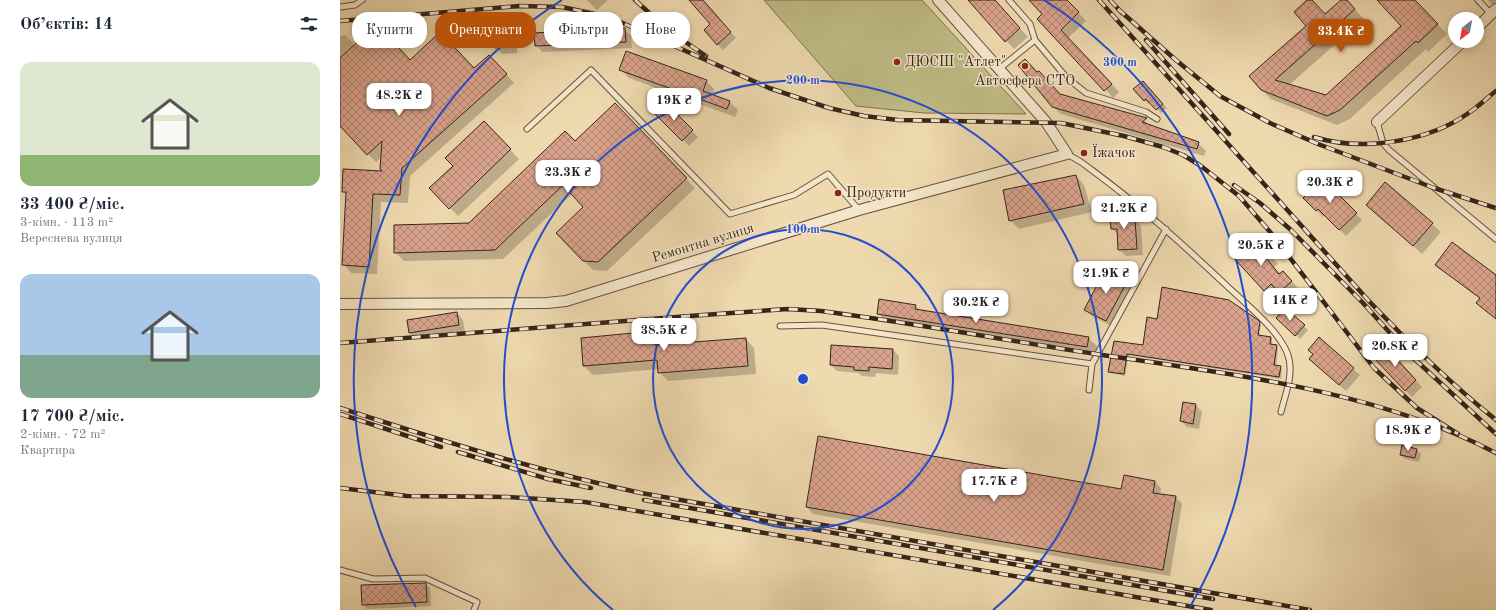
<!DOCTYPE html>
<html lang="uk">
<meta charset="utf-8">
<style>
:root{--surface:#fff;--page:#f6f6f7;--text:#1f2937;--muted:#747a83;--accent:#b45309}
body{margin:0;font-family:"Old Standard TT",serif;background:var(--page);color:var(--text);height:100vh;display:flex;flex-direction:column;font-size:15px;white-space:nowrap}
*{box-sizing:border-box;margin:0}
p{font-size:13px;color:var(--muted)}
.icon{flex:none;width:22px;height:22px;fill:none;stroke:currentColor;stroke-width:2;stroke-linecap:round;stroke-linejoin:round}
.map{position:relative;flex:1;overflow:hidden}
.sheet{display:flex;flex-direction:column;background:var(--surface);width:340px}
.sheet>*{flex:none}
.top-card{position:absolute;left:12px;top:12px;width:380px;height:36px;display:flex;gap:8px}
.needle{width:26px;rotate:211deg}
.buttons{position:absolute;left:1108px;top:12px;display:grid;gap:8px}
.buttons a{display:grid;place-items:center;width:36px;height:36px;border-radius:50%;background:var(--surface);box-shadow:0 2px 10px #0003;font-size:20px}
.price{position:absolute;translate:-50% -34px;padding:0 9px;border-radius:8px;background:#fff;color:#222;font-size:13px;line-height:26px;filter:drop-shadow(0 1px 2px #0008)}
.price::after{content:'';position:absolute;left:50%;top:24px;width:12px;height:9px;margin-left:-6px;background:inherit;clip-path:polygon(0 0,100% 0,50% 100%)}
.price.current{background:var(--accent);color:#fff}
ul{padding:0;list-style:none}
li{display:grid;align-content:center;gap:8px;height:212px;padding:0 20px}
li span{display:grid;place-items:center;height:124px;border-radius:12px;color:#555}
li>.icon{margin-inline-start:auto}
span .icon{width:72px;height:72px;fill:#fffc;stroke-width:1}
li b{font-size:17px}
h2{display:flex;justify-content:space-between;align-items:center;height:48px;padding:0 20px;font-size:17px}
.chip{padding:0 14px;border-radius:16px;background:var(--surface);box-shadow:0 2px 10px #0003;font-size:14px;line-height:36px}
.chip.current{background:var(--accent);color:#fff}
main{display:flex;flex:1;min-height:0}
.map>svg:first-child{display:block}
</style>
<main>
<section class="sheet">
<h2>Об’єктів: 14<svg class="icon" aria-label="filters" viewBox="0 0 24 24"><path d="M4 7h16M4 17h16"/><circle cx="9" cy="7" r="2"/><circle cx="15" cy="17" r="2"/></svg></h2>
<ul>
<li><span style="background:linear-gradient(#dfe7d0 75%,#8fb573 0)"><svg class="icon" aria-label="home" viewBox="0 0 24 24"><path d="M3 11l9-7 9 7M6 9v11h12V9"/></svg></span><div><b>33 400 ₴/міс.</b><p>3-кімн. · 113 m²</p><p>Вереснева вулиця</p></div></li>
<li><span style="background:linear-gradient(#a9c7e8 65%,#7fa58c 0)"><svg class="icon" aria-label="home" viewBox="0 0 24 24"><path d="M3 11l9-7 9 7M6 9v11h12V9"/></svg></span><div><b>17 700 ₴/міс.</b><p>2-кімн. · 72 m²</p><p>Квартира</p></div></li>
</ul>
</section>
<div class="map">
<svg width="1156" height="610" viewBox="0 0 1156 610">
<defs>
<pattern id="building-cross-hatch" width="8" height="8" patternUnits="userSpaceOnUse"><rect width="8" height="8" fill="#daa38d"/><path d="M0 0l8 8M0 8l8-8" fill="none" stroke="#b28572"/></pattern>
</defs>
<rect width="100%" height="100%" fill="#efd9af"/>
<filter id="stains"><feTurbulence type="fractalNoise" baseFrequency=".005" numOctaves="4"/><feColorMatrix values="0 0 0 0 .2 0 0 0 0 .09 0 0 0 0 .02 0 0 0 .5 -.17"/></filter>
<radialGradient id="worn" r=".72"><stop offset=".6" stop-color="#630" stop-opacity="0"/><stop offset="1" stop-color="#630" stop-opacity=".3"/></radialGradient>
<path fill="#c0bd86" stroke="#7a7150" d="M424,0H582L686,114L584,113L516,106Z"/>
<path fill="#0003" d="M247,0H268L257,10Z
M349,0H362L396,38L383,50L377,44L372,24Z
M629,0H655L688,37L674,49Z
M691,0H727L746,21L728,38L779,92L773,98Z
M969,0L985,15L1002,0H1006L1024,19L949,85L986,96L1063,26L1043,0H1074L1107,34L1088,52L1086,49L1010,119L997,125L931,99L921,89L967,26Z
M1148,0H1156V2L1153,5Z
M170,17L177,24V53L162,54L156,47Z
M285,30L291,36L292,48L202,52L196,45Z
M5,35L13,43V48L70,61L134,69L157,64L174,83L70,176L68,203L41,202L37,274L11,273L3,264L7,195L3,192L44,172L42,157L36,162L0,125V36Z
M280,69L366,81L374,89L372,96L389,101L398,110L395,117L289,78Z
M807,86L827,108L821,113L811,102L808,104L804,100Z
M721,96L802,118L810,126L858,143L866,151L864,156L721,114L712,106Z
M325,103L358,137L349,146L316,113Z
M284,113L355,188L267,271L253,270L244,261V207L232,194L163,259L64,261L55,252L129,224L235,143Z
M152,131L179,159L118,216L91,188Z
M736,176L744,185L752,212L679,229L670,220Z
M982,180L1022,220L1006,236L985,215L983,217L964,198Z
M788,213L801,226L803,255L786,256L779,249V235L772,229Z
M1036,213L1092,224L1101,232L1082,254Z
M924,248L938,264L934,267L940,274L951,280L960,291L948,301L940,293L933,299L924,290Z
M1096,265L1156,277V319L1137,303L1140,299Z
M787,281L794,288L773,327L752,316L745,309Z
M575,306L581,311L748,338L757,346L756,355L547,322L538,313Z
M945,309L968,330L960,339L937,318Z
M117,313L123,320L125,332L76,339L69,332Z
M818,320L919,323L921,325L919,336L931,338L932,339V345L938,348L936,367L942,369L941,379L789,355L785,376L771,373L769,371L775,342L803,346Z
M313,332L322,341V345L406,339L414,348L416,374L328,381L319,372V369L253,375L244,366L242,338Z
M492,346L553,350L559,356L558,375L536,373L535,377L522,376L518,373L497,371L491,365Z
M1051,354L1082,387L1072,397L1065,390Z
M976,365L1013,369L1020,375L1006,391Z
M856,405L862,412L859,429L847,427L841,421Z
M1077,450L1081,454L1079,462L1065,459L1061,455Z
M815,482L821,488L820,495L836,497L842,504L830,576L473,514L467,507L782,490Z
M86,584L90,588L91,606L27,609L23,604Z"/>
<path fill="url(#building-cross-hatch)" stroke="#35251b" d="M349,0H363L391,32L377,45L364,30L370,24Z
M628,0H655L680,28L665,42Z
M689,0H727L739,12L721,30L772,84L764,91L697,19L702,14Z
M967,0H972L985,14L1001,0H1007L1015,9L935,80L986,95L1061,26L1037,0H1075L1098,24L1078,43L1076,41L1000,110L987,116L921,90L909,76L966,26L954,12Z
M154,16H171V47L155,48Z
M285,28L286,42L195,46L194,33Z
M100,32L134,68L149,55L167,74L62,168L60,195L33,194L29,267L2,265L6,192H2L3,169L42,171L40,169L42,141L27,155L0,126V58L23,37H49L70,60Z
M286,51L367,80L363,91L390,101L387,109L279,70Z
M685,59L697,72L699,71L720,94L807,118L802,122L859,142L857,149L712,107L678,65Z
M803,81L823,104L816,110L806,99L804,101L793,89Z
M325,102L353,130L342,141L314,113Z
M275,103L347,178L258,262L243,261L216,233L243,207L223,185L155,250L54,253V225L129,223L225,131L235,141Z
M144,121L171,149L109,209L89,188L113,166L105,158Z
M736,175L744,204L669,221L663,190Z
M982,178L1017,213L999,230L978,209L976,211L963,198Z
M1045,182L1093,223L1073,246L1026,205Z
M789,212V219H795L797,249L778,250L777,229H771L770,213Z
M915,238L930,254L926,258L939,274L943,271L952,281L939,293L931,284L924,291L893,257Z
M1112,242L1156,275V319L1136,303L1140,298L1095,265Z
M766,268L788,280L766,321L744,310Z
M822,287L889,300L918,320L920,322L918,335L931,337L930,344L937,345L934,365L941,366L939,377L787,354L784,374L768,372L774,341L803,345L807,317L817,319Z
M539,299L576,305L575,309L749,337L747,347L537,314Z
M945,308L965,325L955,336L936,318Z
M117,312L119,325L69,333L67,320Z
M314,331L315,345L406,338L408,366L318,373L317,360L243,366L241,338Z
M979,337L1014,368L999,385L969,359L973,354L968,350Z
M491,345L553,349L552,369L529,367V371L514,370V367L490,365Z
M1045,346L1076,380L1065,391L1033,357Z
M843,402L856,404L853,424L840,421Z
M478,436L781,489L784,475L815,481L813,493L836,496L823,570L466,507Z
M1062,445L1077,449L1075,458L1060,455Z
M86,583L87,602L22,605L21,585Z"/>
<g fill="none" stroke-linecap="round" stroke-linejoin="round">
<g stroke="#645240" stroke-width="7">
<path id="lane" d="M669,0L690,24L695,40
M1138,0L1151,14
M0,7L15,5L22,0
M659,69L695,40L726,77L746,93L806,112L817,119
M1037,122L1043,143L1049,150L1156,239
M187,129L251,70L390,214L454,195L488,174L519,210
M727,154L741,162C761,177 782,192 801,209C831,233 859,260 887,286C905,303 944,334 949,359C953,377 945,395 941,412
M440,326L482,325L752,364
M749,390L752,364L826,229
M0,570L33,579L85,578L137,602L134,610"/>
</g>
<g stroke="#645240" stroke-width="12">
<path id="street" d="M1137,28L1156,9
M1037,122L1123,41
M0,304L207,303L226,301L519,210L727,154L706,122L598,0"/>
</g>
<use href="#lane" stroke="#f5e6cb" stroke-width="5"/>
<use href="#street" stroke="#f5e6cb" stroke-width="10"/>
<g stroke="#35251b" stroke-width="4.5">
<path id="rail" d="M295,0L328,30L366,56
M759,0L1028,300C1068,342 1110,383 1156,420
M770,0L782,13
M778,9L837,61L880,96L930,123L978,144L1094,188L1156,208
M0,21L179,6L222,7L269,17L429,88L489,108L524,116L558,120L721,123L784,136L823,147L843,155L861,166L899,196L931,233L1034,368L1077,408L1118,434
M806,40L889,134
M974,137C1022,152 1089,142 1130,112C1139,106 1147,98 1156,91
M894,185L920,203L951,230L1023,303L1068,353L1156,434
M0,343L363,315L448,309L481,311C573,323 664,340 756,354C889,374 1036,390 1156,453
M0,408C99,440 198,471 301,493L970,610
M0,414L101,447
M118,452L208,479L251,488
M0,488L67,496L168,497L245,502L871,610
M304,500L873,599"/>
</g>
<use href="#rail" stroke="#f5e6cb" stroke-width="3" stroke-dasharray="9" stroke-linecap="butt"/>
</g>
<g fill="none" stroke="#1d4ed8" stroke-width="2">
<circle cx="463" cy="379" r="150"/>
<path d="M273 610A299 299 0 1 1 653 610"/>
<path d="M76 607A449 449 0 0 1 222 0M704 0A449 449 0 0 1 850 607"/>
</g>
<g fill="#8f2418" stroke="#f5e6cb" stroke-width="1.5">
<circle cx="557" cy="62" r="4"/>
<circle cx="685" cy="66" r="4"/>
<circle cx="744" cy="153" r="4"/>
<circle cx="498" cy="193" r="4"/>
</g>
<g text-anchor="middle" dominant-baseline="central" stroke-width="3" stroke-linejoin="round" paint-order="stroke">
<g font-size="14" fill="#35251b" stroke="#f5e6cb" text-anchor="start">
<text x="565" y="62">ДЮСШ "Атлет"</text>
<text x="685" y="81" text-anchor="middle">Автосфера СТО</text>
<text x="752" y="153">Їжачок</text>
<text x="506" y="193">Продукти</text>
</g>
<g font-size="14" fill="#35251b" stroke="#f5e6cb">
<text transform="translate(363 243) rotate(-17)">Ремонтна вулиця</text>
</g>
</g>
<circle cx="463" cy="379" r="6" fill="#1d4ed8" stroke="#f5e6cb" stroke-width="2"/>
<g font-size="12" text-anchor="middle" font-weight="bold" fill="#1d4ed8" stroke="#f5e6cb" stroke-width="3" stroke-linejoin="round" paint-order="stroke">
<text x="780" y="66">300 m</text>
<text x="463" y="84">200 m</text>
<text x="463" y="233">100 m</text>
</g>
<rect width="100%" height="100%" filter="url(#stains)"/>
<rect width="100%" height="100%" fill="url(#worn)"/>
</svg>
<div class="buttons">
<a><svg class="needle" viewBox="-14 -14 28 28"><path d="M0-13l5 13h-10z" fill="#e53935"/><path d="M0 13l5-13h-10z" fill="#747a83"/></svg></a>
</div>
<b class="price current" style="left:1001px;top:53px">33.4K ₴</b>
<b class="price" style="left:59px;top:117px">48.2K ₴</b>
<b class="price" style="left:334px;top:122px">19K ₴</b>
<b class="price" style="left:228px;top:194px">23.3K ₴</b>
<b class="price" style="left:990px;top:204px">20.3K ₴</b>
<b class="price" style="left:784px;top:230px">21.2K ₴</b>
<b class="price" style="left:921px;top:267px">20.5K ₴</b>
<b class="price" style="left:766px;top:295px">21.9K ₴</b>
<b class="price" style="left:950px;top:322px">14K ₴</b>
<b class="price" style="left:636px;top:324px">30.2K ₴</b>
<b class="price" style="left:324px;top:352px">38.5K ₴</b>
<b class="price" style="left:1055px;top:368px">20.8K ₴</b>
<b class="price" style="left:1068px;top:452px">18.9K ₴</b>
<b class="price" style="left:654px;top:503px">17.7K ₴</b>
<div class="top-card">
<a class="chip">Купити</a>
<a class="chip current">Орендувати</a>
<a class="chip">Фільтри</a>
<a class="chip">Нове</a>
</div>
</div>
</main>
